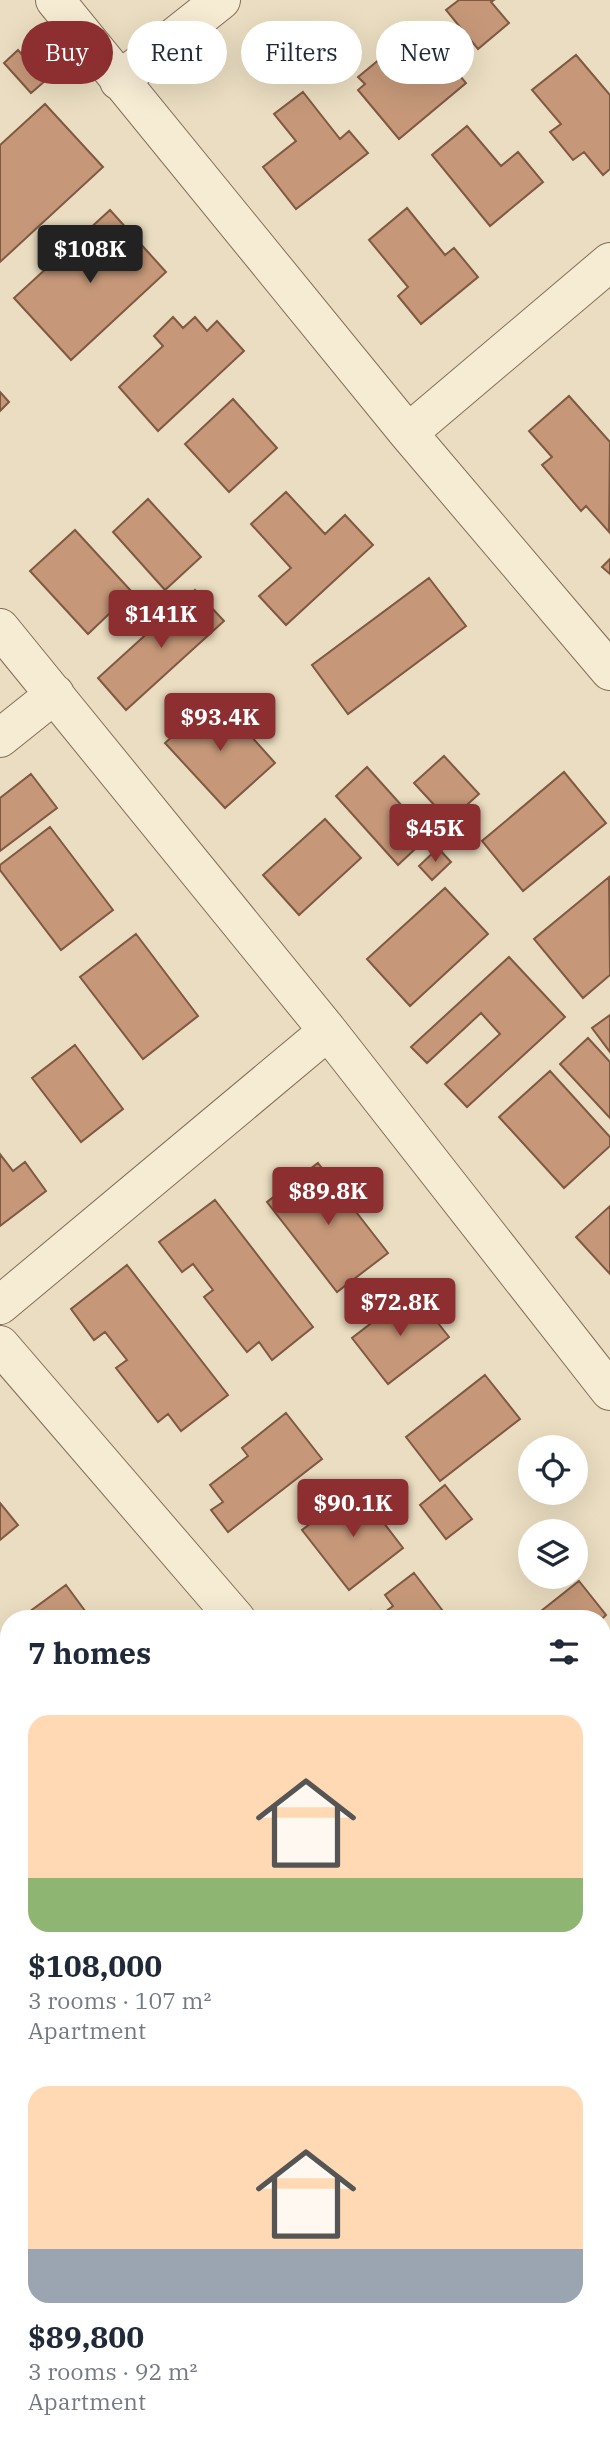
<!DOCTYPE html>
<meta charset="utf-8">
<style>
:root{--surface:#fff;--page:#f6f6f7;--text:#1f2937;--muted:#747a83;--accent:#8d2e30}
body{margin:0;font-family:"IBM Plex Serif",serif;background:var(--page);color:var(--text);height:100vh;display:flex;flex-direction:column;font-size:26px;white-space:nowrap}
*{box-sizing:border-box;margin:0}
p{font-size:23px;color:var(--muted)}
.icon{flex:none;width:38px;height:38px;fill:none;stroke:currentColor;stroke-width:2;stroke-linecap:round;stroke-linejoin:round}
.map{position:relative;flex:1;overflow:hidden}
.drawer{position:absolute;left:0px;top:1610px;width:611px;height:840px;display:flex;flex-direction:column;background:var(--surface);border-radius:28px 28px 0 0;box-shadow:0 7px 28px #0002}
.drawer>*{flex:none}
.top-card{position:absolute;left:21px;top:21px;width:569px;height:63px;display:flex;gap:14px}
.tools{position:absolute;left:518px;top:1435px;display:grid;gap:14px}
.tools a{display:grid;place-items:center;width:70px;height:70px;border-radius:50%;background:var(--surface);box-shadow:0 7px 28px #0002;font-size:35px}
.price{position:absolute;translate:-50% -60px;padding:0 16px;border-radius:7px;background:var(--accent);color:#fff;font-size:23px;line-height:46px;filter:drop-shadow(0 2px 4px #0008)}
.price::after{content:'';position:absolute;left:50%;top:42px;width:21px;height:16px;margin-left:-10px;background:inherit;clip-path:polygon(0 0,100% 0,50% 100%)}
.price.active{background:#222;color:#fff}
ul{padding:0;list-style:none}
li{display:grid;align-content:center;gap:14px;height:371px;padding:0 28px}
li span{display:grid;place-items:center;height:217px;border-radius:21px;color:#555}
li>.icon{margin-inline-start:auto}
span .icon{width:126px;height:126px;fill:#fffc;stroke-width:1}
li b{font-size:30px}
h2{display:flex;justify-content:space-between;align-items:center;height:84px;padding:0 28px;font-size:30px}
.pill{padding:0 24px;border-radius:32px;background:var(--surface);box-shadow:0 7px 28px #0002;font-size:24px;line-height:63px}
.pill.active{background:var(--accent);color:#fff}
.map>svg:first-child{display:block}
</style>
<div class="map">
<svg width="610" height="2450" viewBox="0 0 610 2450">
<rect width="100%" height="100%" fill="#eaddc1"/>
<path fill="#c69879" stroke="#805941" stroke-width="2" d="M459,0H494L491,2L509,23L478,49L446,10Z
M430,40L466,83L399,139L358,90L365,84L358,77L386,54L397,68Z
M18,50L45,81L31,93L4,63Z
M576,55L610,95V169L603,175L584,152L573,160L550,132L561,124L532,90Z
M303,92L340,139L349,131L368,153L296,209L263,167L296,141L274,114Z
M45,104L103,167L0,262V145Z
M467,126L501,166L518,152L543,182L490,226L432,155Z
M407,208L445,255L454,248L478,277L421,324L398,296L408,287L369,240Z
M110,210L166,272L71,360L14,298Z
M173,317L183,328L195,317L207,331L217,321L244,351L158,431L119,387L163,346L154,336Z
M0,392L9,402L0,411Z
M569,396L610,442L609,532L586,506L581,511L542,465L552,457L529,431Z
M233,399L277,448L229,492L185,444Z
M286,492L325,534L345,515L373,545L286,625L259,596L291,568L251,524Z
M148,499L201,557L165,590L113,532Z
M75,530L132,592L88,634L30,571Z
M610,559V574L602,567Z
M429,578L466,626L348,714L312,665Z
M195,590L224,621L126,710L98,678Z
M216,697L275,763L225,808L165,743Z
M444,756L479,794L449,821L414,783Z
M367,767L429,836L398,865L336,796Z
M564,772L606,823L523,891L482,841Z
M31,774L57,808L0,851V798Z
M325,819L361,858L299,915L263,875Z
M50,827L113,910L61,950L0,870V865Z
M438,848L451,862L432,880L419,866Z
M609,877L610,975L583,998L534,939Z
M445,888L488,934L410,1006L367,959Z
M136,934L198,1016L143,1059L80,977Z
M509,957L565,1017L467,1107L445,1084L500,1034L481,1013L427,1063L411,1047Z
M610,1015V1052L592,1028Z
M588,1038L610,1062V1118L560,1064Z
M75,1045L123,1109L81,1142L32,1078Z
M550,1071L610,1137V1146L564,1188L499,1117Z
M0,1154L13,1171L25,1162L46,1191L0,1226Z
M318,1163L388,1253L337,1292L267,1202Z
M215,1200L313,1327L272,1360L259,1342L247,1352L204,1297L213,1290L193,1264L182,1272L159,1242Z
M610,1206V1274L576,1237Z
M127,1265L228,1395L181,1431L168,1414L158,1422L116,1368L127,1360L105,1332L94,1340L71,1309Z
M413,1291L449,1337L388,1384L352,1338Z
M485,1375L520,1419L440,1481L406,1437Z
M286,1413L322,1459L228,1532L211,1510L223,1502L210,1485L248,1456L242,1448Z
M445,1485L472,1519L446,1539L420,1505Z
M357,1488L403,1548L349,1590L302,1530Z
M0,1503L18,1525L0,1540Z
M414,1573L449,1619H361L371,1611L377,1618L393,1606L385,1595Z
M579,1581L606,1615L602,1619H531Z
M66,1585L91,1619H34L29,1612Z
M610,1639V1686L602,1692V1645Z
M602,1750L610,1760V1772L602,1779Z
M9,1758V1822L0,1828V1764Z
M602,1898L610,1909V2005L602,1995Z
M602,2200L610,2210V2227L602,2234Z
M9,2239V2256L1,2245Z
M610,2259V2322L604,2326L602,2324V2265Z
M602,2339L608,2347L610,2345V2381L602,2371Z
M134,2441H144L153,2450H125Z
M364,2441H412L420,2450H371Z
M439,2441H457L464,2450H428Z
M457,2441H508L514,2450H464Z"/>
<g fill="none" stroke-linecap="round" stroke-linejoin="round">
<g stroke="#826f5a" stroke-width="40">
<path id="minor" d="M55,0L408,433L610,671
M119,81L221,0
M408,433L610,262
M0,628L328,1031L610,1391
M0,738L55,694
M0,1305L328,1031
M0,1345L236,1619
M0,2033L9,2044
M602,2044L610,2054
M602,2085L610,2078
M0,2427L9,2420
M323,2441L329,2450
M594,2450L610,2436"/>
</g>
<use href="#minor" stroke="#f6ebd3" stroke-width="38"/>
</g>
</svg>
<div class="tools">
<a><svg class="icon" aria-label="locate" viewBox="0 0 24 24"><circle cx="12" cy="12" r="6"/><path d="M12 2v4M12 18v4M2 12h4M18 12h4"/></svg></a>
<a><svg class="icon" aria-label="layers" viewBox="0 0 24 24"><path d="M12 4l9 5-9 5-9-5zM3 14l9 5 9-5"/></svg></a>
</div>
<b class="price active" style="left:90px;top:285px">$108K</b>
<b class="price" style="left:161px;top:650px">$141K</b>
<b class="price" style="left:220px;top:753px">$93.4K</b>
<b class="price" style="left:435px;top:864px">$45K</b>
<b class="price" style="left:328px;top:1227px">$89.8K</b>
<b class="price" style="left:400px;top:1338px">$72.8K</b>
<b class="price" style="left:353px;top:1539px">$90.1K</b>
<div class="top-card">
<a class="pill active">Buy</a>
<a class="pill">Rent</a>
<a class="pill">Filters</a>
<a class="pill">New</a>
</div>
<section class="drawer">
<h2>7 homes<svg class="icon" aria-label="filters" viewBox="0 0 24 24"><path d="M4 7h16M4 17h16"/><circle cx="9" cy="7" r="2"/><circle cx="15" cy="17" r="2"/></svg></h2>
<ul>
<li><span style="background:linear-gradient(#ffd9b3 75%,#8fb573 0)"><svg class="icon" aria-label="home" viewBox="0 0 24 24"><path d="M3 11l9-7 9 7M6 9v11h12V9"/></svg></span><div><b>$108,000</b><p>3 rooms · 107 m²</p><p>Apartment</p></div></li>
<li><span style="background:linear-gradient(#ffd9b3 75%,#9aa5b1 0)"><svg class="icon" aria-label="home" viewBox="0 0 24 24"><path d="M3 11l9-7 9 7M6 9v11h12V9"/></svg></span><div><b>$89,800</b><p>3 rooms · 92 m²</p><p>Apartment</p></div></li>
</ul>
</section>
</div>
